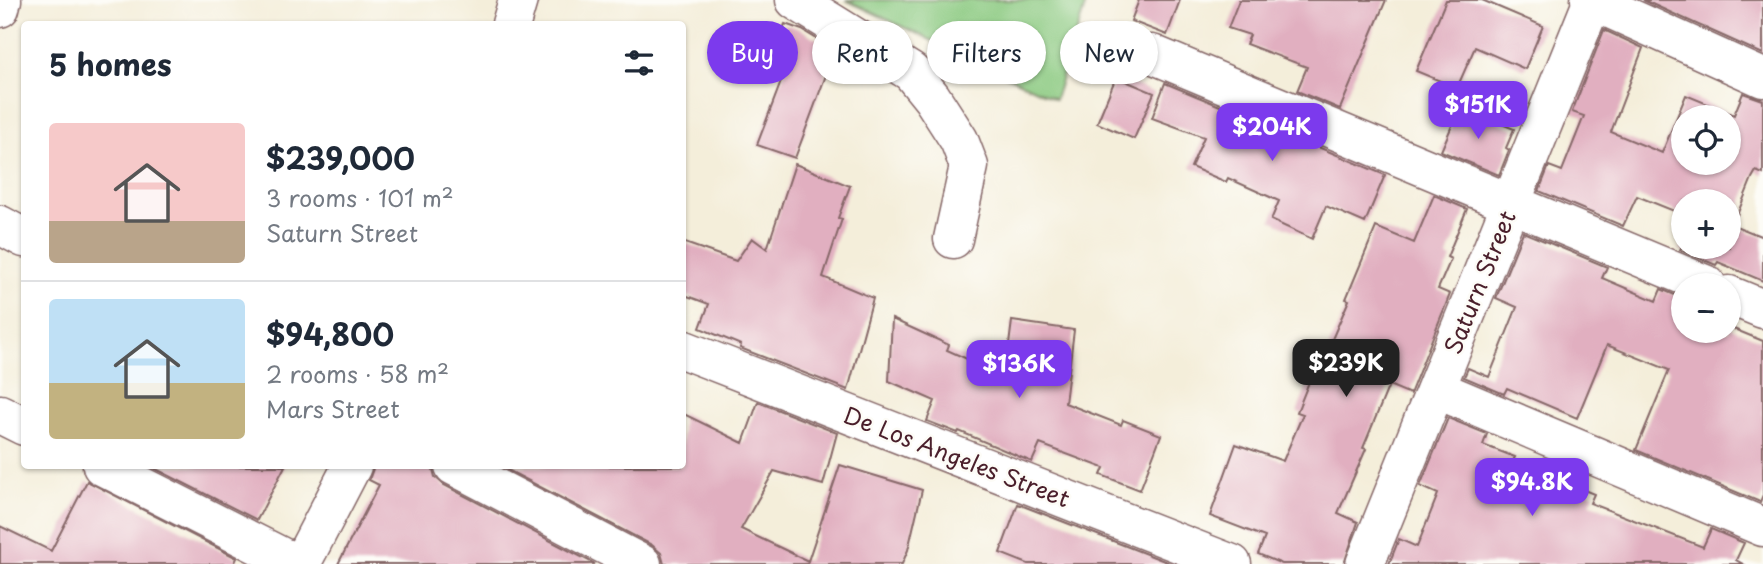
<!DOCTYPE html>
<meta charset="utf-8">
<style>
:root{--surface:#fff;--page:#f2f2f3;--text:#1f2937;--muted:#747a83;--line:#e0e1e3;--accent:#7c3aed}
body{margin:0;font-family:"Playpen Sans",sans-serif;background:var(--page);color:var(--text);height:100vh;display:flex;flex-direction:column;font-size:26px;white-space:nowrap}
*{box-sizing:border-box;margin:0}
p{font-size:23px;color:var(--muted)}
.icon{flex:none;width:38px;height:38px;fill:none;stroke:currentColor;stroke-width:2;stroke-linecap:round;stroke-linejoin:round}
.map{position:relative;flex:1;overflow:hidden}
.side{position:absolute;left:21px;top:21px;width:665px;height:448px;display:flex;flex-direction:column;background:var(--surface);border-radius:7px;box-shadow:0 2px 5px #0004}
.side>*{flex:none}
.hud{position:absolute;left:707px;top:21px;width:665px;height:63px;display:flex;gap:14px}
.buttons{position:absolute;left:1671px;top:105px;display:grid;gap:14px}
.buttons a{display:grid;place-items:center;width:70px;height:70px;border-radius:50%;background:var(--surface);box-shadow:0 2px 5px #0004;font-size:35px}
.price{position:absolute;translate:-50% -60px;padding:0 16px;border-radius:14px;background:var(--accent);color:#fff;font-size:23px;line-height:46px;filter:drop-shadow(0 2px 4px #0008)}
.price::after{content:'';position:absolute;left:50%;top:42px;width:21px;height:16px;margin-left:-10px;background:inherit;clip-path:polygon(0 0,100% 0,50% 100%)}
.price.on{background:#222;color:#fff}
ul{padding:0;list-style:none}
li{display:flex;align-items:center;gap:21px;height:175px;padding:0 28px}
li+li{border-top:2px solid var(--line)}
li span{display:grid;place-items:center;flex:none;width:196px;height:140px;border-radius:7px;color:#555}
li>.icon{margin-inline-start:auto}
span .icon{width:84px;height:84px;fill:#fffc;stroke-width:1}
li b{font-size:30px}
h2{display:flex;justify-content:space-between;align-items:center;height:84px;padding:0 28px;font-size:30px}
.chip{padding:0 24px;border-radius:32px;background:var(--surface);box-shadow:0 2px 5px #0004;font-size:24px;line-height:63px}
.chip.on{background:var(--accent);color:#fff}
.map>svg:first-child{display:block}
</style>
<div class="map">
<svg width="1763" height="564" viewBox="0 0 1763 564">
<rect width="100%" height="100%" fill="#fdfcf7"/>
<filter id="ink" filterUnits="userSpaceOnUse"><feTurbulence type="fractalNoise" baseFrequency=".0143" numOctaves="2"/><feDisplacementMap in="SourceGraphic" scale="14" xChannelSelector="R" yChannelSelector="G"/><feConvolveMatrix kernelMatrix="1 2 1 2 8 2 1 2 1" color-interpolation-filters="sRGB"/></filter>
<filter id="wash" filterUnits="userSpaceOnUse"><feTurbulence type="fractalNoise" baseFrequency=".00686" numOctaves="4" result="noise"/><feDisplacementMap in="SourceGraphic" scale="28" xChannelSelector="R" yChannelSelector="G"/><feGaussianBlur stdDeviation="1.57" result="paint"/><feColorMatrix in="noise" values="0 0 0 0 0 0 0 0 0 0 0 0 0 0 0 0 0 1.4 0 .05"/><feComposite in="paint" operator="in"/></filter>
<g filter="url(#wash)">
<rect width="100%" height="100%" fill="#f4eeda"/>
<path fill="#8ac980" stroke="#6a7456" stroke-width="2" d="M846,0H1087L1055,99Z"/>
<g id="blocks">
<path fill="#e1afc0" fill-rule="evenodd" d="M1139,0H1180L1167,35L1131,21Z
M1239,0H1386L1340,109L1297,91L1307,67L1246,44L1250,35L1228,28Z
M1446,0H1482L1543,26L1525,69L1475,47L1457,88L1416,71Z
M1643,0H1763V54Z
M785,24L802,30L833,49L824,74L826,75L795,158L757,145L787,66L771,60Z
M1604,30L1643,48L1611,132L1662,153L1686,95L1734,115L1743,93L1763,100V174L1756,171L1752,178L1733,225L1763,237V281L1718,262L1716,265L1680,250L1684,241V247H1729V201H1684V215L1637,196L1623,226L1539,191L1549,166L1562,171L1584,116L1572,112ZM1684,117H1729V163H1684Z
M1116,77L1154,93L1134,139L1097,123Z
M1165,83L1385,175L1365,223L1326,206L1312,239L1271,220L1279,201L1228,178L1226,182L1191,167L1204,137L1152,118Z
M1460,107L1514,129L1506,148L1509,150L1499,175L1441,151Z
M795,164L850,186L838,218L842,219L823,277L873,298L848,390L740,348L741,345L700,328L709,304L682,294V242L736,261L752,238L767,249Z
M1434,195L1467,209L1447,257L1451,259L1438,289L1450,294L1410,394L1389,385L1363,448L1366,449L1338,513L1358,522L1344,564H1282L1258,554L1265,537L1210,516L1236,444L1283,461L1303,414L1297,412L1313,372L1317,374L1349,300L1346,299L1376,227L1414,243Z
M1523,232L1607,267L1602,278L1656,301L1661,289L1684,299V331H1729V327L1763,341V495L1760,502L1636,450L1669,370L1607,345L1577,418L1507,388L1504,394L1464,377L1468,368L1489,377L1517,307L1496,298Z
M892,319L949,345L947,350L1005,376L1012,321L1074,330L1065,403L1121,425L1123,420L1161,435L1140,490L1101,475L1104,468L1040,444L1032,462L959,431L958,433L927,421L935,401L889,381Z
M758,402L837,433L823,485L774,471L741,529L808,561L840,465L922,490L908,550L902,564H664L661,553L652,545L500,466H682V413L743,443Z
M1448,418L1487,434L1483,445L1515,457L1513,461L1594,494L1590,503L1703,547L1711,529L1744,543L1736,560L1743,564H1389L1399,539L1417,547L1438,494L1420,486Z
M150,466H285L257,520Z
M374,466H432L435,477L444,485L595,564H338L379,485L369,480Z
M87,481L237,558L234,564H0V526L51,551Z
M1018,504L1172,564H1028L1000,553Z"/>
</g>
</g>
<g filter="url(#ink)">
<use href="#blocks" fill-opacity="0" stroke="#866768" stroke-width="2"/>
<g fill="none" stroke-linecap="round" stroke-linejoin="round">
<g stroke="#866768" stroke-width="41">
<path id="minor" d="M795,0L911,72L932,98L959,140L969,166L953,239
M1590,0L1763,78
M0,8L2,0
M511,24L518,0
M1152,54L1707,285
M0,225L24,238
M1729,295L1763,309
M682,349L1232,564
M1436,389L1763,527
M0,414L24,426
M102,466L296,564
M454,466L642,564
M301,564L352,466
M1365,564L1593,0"/>
</g>
<use href="#minor" stroke="#fff" stroke-width="38"/>
</g>
</g>
<g text-anchor="middle" dominant-baseline="central" stroke-width="5" stroke-linejoin="round" paint-order="stroke">
<g font-size="23" fill="#4a1f2b" stroke="#fdfcf7">
<text transform="translate(1479 282) rotate(-68)">Saturn Street</text>
<text transform="translate(957 456) rotate(21)">De Los Angeles Street</text>
</g>
</g>
</svg>
<div class="buttons">
<a><svg class="icon" aria-label="locate" viewBox="0 0 24 24"><circle cx="12" cy="12" r="6"/><path d="M12 2v4M12 18v4M2 12h4M18 12h4"/></svg></a>
<a>+</a>
<a>−</a>
</div>
<b class="price" style="left:1478px;top:141px">$151K</b>
<b class="price" style="left:1272px;top:163px">$204K</b>
<b class="price on" style="left:1346px;top:399px">$239K</b>
<b class="price" style="left:1019px;top:400px">$136K</b>
<b class="price" style="left:1532px;top:518px">$94.8K</b>
<div class="hud">
<a class="chip on">Buy</a>
<a class="chip">Rent</a>
<a class="chip">Filters</a>
<a class="chip">New</a>
</div>
<section class="side">
<h2>5 homes<svg class="icon" aria-label="filters" viewBox="0 0 24 24"><path d="M4 7h16M4 17h16"/><circle cx="9" cy="7" r="2"/><circle cx="15" cy="17" r="2"/></svg></h2>
<ul>
<li><span style="background:linear-gradient(#f6c9c9 70%,#b9a48a 0)"><svg class="icon" aria-label="home" viewBox="0 0 24 24"><path d="M3 11l9-7 9 7M6 9v11h12V9"/></svg></span><div><b>$239,000</b><p>3 rooms · 101 m²</p><p>Saturn Street</p></div></li>
<li><span style="background:linear-gradient(#bfe0f5 60%,#c2b280 0)"><svg class="icon" aria-label="home" viewBox="0 0 24 24"><path d="M3 11l9-7 9 7M6 9v11h12V9"/></svg></span><div><b>$94,800</b><p>2 rooms · 58 m²</p><p>Mars Street</p></div></li>
</ul>
</section>
</div>
